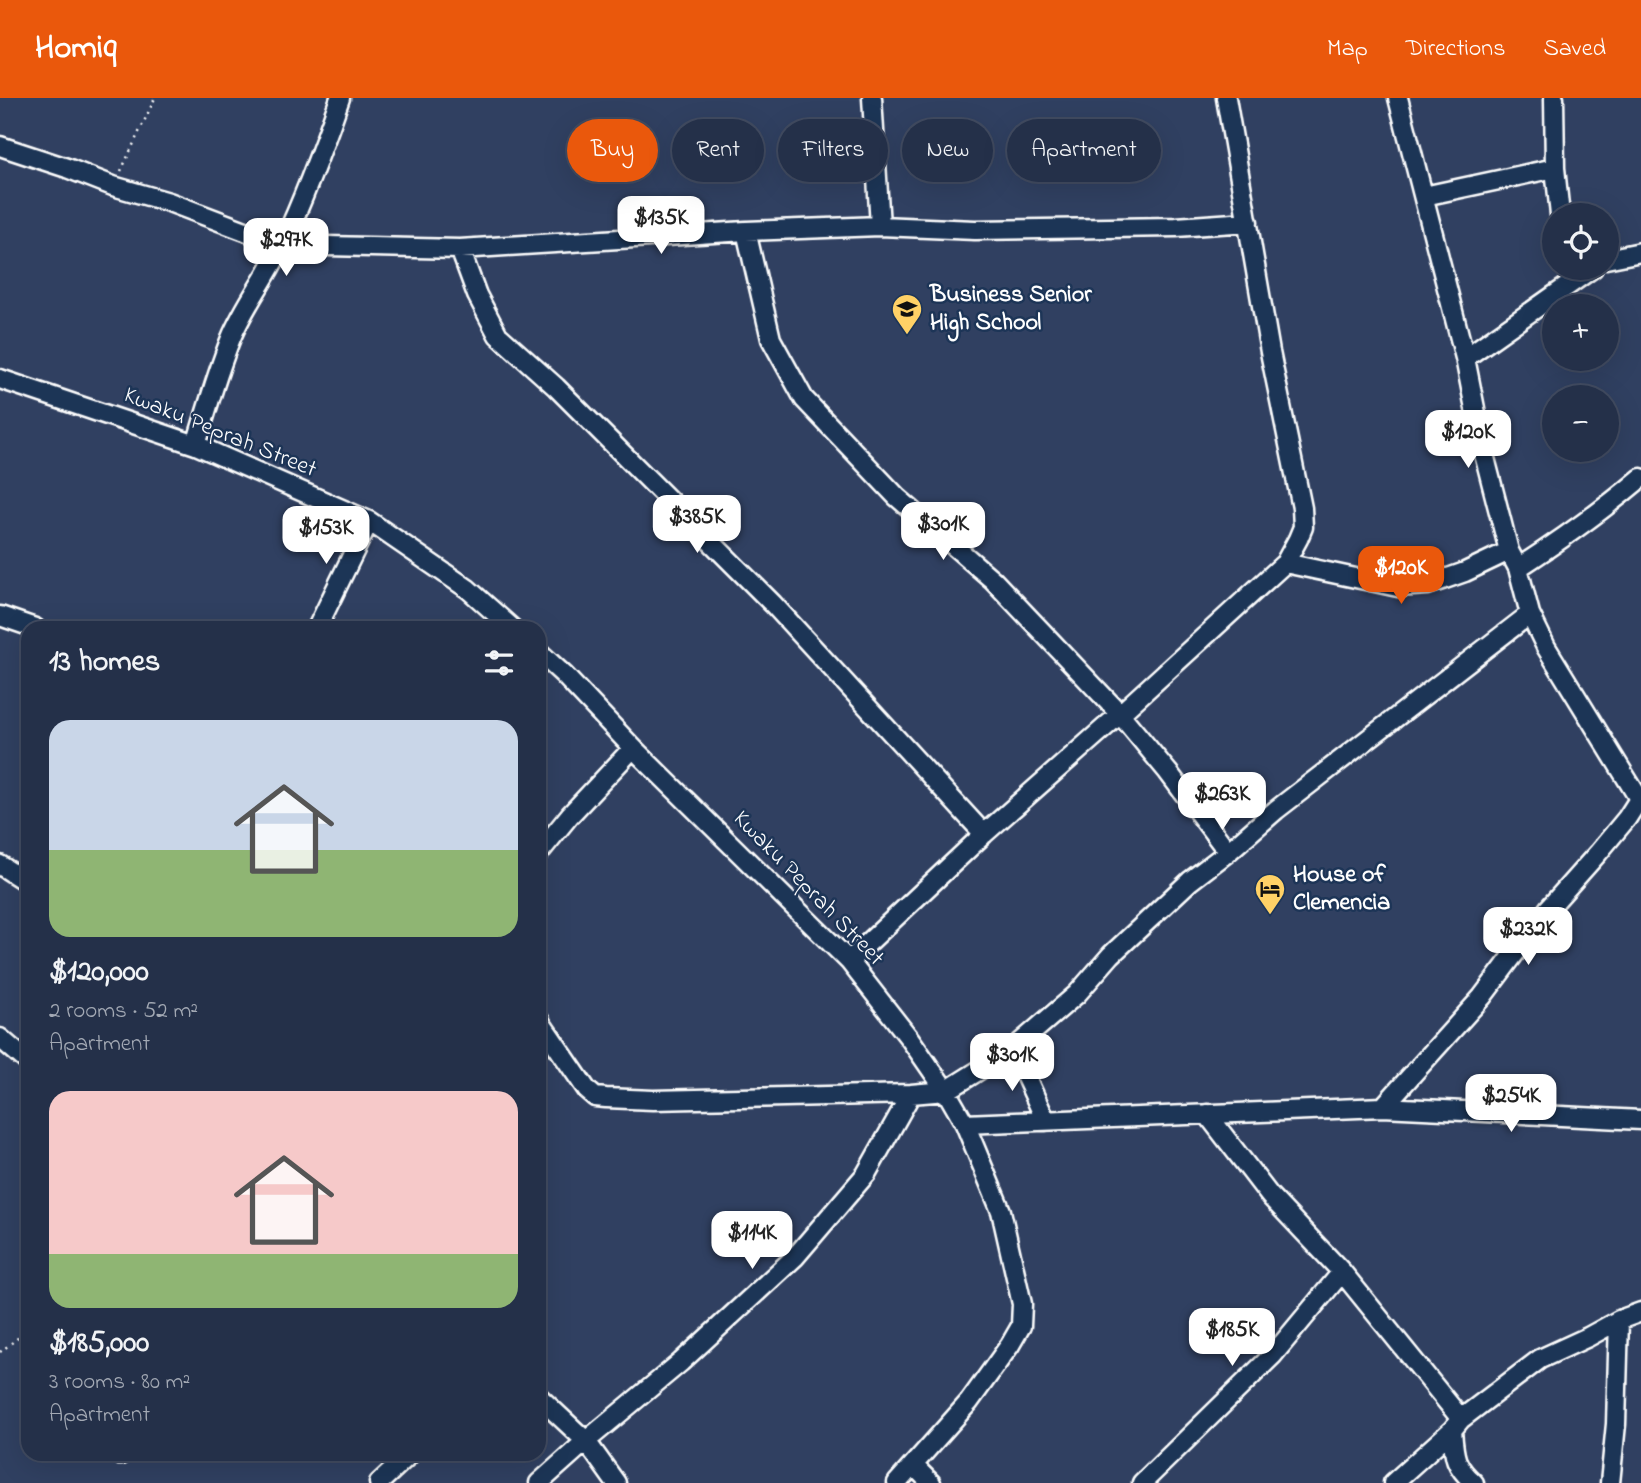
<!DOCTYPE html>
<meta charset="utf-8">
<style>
:root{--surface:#243049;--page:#303c53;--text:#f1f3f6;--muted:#a3a9b4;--line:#414b61;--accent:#ea580c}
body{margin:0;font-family:"Indie Flower",sans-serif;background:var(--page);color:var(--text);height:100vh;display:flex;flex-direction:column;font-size:26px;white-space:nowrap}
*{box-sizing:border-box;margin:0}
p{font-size:23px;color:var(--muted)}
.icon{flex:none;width:38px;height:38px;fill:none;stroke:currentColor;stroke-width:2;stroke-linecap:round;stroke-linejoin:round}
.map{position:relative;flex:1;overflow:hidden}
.details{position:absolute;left:21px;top:523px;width:525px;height:840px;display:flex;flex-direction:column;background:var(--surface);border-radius:21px;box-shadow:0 7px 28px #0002,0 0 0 2px var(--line)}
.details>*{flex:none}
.guide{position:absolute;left:567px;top:21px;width:665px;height:63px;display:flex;gap:14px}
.fabs{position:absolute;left:1542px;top:105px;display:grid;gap:14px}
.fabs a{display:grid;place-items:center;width:77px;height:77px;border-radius:50%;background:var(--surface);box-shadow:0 7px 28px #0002,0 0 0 2px var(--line);font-size:35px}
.price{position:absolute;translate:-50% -60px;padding:0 16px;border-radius:14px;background:#fff;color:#222;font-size:23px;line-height:46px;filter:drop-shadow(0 2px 4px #0008)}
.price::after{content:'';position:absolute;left:50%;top:42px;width:21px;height:16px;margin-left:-10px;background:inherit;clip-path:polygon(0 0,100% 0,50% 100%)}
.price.on{background:var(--accent);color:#fff}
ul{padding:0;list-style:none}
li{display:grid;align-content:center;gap:14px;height:371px;padding:0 28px}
li span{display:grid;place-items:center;height:217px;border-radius:21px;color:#555}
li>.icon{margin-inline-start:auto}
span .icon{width:126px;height:126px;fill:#fffc;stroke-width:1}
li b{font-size:30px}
h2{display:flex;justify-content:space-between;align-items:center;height:84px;padding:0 28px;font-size:30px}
.chip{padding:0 24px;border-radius:32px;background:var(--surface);box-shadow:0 7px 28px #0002,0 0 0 2px var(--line);font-size:24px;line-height:63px}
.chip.on{background:var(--accent);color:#fff}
header{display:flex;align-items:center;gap:42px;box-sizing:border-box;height:98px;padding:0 35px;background:var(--accent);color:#fff}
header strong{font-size:33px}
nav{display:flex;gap:38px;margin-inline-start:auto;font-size:24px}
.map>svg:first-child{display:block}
</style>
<header>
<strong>Homiq</strong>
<nav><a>Map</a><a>Directions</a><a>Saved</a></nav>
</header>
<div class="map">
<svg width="1641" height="1385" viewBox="0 0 1641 1385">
<rect width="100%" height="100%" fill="#304061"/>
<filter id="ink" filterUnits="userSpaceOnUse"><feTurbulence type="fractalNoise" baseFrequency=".0143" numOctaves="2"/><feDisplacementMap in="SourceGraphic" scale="14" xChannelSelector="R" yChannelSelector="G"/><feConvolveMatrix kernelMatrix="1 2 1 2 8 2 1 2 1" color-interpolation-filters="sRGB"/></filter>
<g filter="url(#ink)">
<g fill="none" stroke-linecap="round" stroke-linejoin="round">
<g stroke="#fff" stroke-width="23">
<path id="minor" d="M1398,0L1465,260L1484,356L1509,453L1518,470L1530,516L1546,549L1641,704
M1554,0L1555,70L1560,117
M0,48L67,70L113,88L169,104L282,147L460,151L746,133L880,128L872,0
M1424,98L1555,70
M880,128L975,132L1176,129L1248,124
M746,133L771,241L804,301L897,399L993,482L1120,616L1168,674L1228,754
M460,151L477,197L498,237L556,289L773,506L984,736
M1606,161L1641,154
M1465,260L1593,170
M0,281L196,347L369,423L468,491L512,530
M196,347C207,311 217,275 231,240C245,206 268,178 283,145C305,98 323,49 340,0
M1285,465L1398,489L1428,487L1465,474L1509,453
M1518,470C1561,442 1602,413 1641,380
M0,518L35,530
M317,530L369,423
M539,554L564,577L633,650L849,863L910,941L946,993L965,1026L1001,1113L1022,1206L1021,1228L1010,1247L969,1304L897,1385
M539,755L570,717L633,650
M0,767L28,785
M849,863L984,736L1120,616L1285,465L1298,441L1303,429L1302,410L1270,254L1226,0
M539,922L587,992L595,999L606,1000L653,1002L911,996L946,993L1013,951L1077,896L1111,857L1190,783L1228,754L1276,712L1530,516
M0,940L28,964
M1013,951L1046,1023
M1383,1009L1482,899L1549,810L1598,755L1627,720L1641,698
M1207,1016L1270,1098L1342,1174L1461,1321L1452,1332L1393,1385
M965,1026L1383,1009L1641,1022
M539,1299L586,1343L616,1385
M1461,1321L1540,1261L1588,1239L1619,1222L1641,1214
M1452,1332C1454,1358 1454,1367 1474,1385
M120,1357V1356
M913,1367L931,1385
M379,1385L410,1356
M539,1385L586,1343L681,1264L795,1159L866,1076L911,996
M1142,1385L1273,1257L1342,1174
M1610,1385L1616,1326L1619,1222"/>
</g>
<path stroke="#fff" stroke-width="2.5" stroke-dasharray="2 5" stroke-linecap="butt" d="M121,73L155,0
M0,1254L28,1232"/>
<use href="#minor" stroke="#1d3557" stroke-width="18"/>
</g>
</g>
<defs>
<g id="school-pin" transform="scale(1.575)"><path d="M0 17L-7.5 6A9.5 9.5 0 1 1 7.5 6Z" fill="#ffd166" stroke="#1d3557"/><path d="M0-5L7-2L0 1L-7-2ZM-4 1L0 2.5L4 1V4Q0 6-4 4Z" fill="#111"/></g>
<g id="hotel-pin" transform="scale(1.575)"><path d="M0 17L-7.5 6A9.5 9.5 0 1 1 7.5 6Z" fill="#ffd166" stroke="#1d3557"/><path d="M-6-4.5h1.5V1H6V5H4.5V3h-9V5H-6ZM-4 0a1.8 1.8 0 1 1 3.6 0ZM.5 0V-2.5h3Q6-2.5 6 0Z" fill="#111"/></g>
</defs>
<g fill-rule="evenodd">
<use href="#school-pin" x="907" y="211"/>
<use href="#hotel-pin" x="1270" y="791"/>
</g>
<g text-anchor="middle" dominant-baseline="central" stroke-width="5" stroke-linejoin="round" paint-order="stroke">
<g font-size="24" font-weight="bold" fill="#fff" stroke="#1d3557" text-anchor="start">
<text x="930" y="197">Business Senior<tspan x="930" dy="28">High School</tspan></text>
<text x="1293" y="777">House of<tspan x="1293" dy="28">Clemencia</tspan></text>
</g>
<g font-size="24" fill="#fff" stroke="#1d3557">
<text transform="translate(220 335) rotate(22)">Kwaku Peprah Street</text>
<text transform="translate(808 791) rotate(46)">Kwaku Peprah Street</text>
</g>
</g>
</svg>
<div class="fabs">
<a><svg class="icon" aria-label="locate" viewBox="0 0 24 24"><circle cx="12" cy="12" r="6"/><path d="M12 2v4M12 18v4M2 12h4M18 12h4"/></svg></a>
<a>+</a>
<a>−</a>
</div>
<b class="price" style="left:661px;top:158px">$135K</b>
<b class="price" style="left:286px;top:180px">$297K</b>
<b class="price" style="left:1468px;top:372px">$120K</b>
<b class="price" style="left:697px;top:457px">$385K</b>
<b class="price" style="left:943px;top:464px">$301K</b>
<b class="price" style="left:326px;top:468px">$153K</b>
<b class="price on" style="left:1401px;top:508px">$120K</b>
<b class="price" style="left:1222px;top:734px">$263K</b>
<b class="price" style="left:1528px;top:869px">$232K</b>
<b class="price" style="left:1012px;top:995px">$301K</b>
<b class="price" style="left:1511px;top:1036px">$254K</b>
<b class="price" style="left:752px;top:1173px">$114K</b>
<b class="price" style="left:1232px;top:1270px">$185K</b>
<div class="guide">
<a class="chip on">Buy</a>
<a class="chip">Rent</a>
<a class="chip">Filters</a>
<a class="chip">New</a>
<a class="chip">Apartment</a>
</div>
<section class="details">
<h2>13 homes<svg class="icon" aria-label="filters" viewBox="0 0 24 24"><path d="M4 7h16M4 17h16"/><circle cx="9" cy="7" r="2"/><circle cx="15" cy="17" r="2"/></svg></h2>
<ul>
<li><span style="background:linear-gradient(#c9d6e8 60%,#8fb573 0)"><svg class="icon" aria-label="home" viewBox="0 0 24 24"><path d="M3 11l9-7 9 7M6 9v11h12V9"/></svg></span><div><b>$120,000</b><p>2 rooms · 52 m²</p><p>Apartment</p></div></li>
<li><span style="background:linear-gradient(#f6c9c9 75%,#8fb573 0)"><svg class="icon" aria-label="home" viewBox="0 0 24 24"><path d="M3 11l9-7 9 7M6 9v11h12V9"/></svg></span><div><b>$185,000</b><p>3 rooms · 80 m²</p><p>Apartment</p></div></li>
</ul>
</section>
</div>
